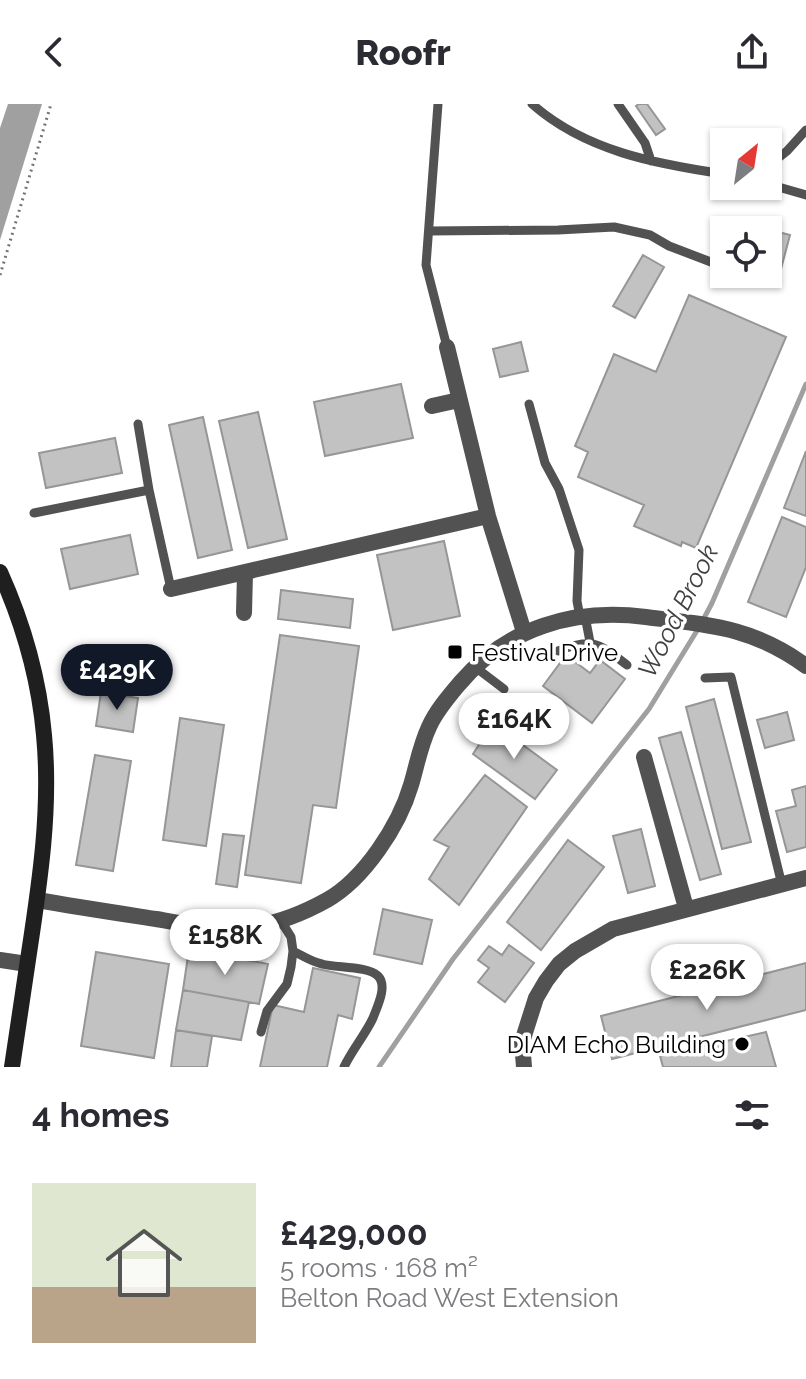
<!DOCTYPE html>
<meta charset="utf-8">
<style>
:root{--surface:#fff;--page:#f2f2f3;--text:#2b2b33;--muted:#7c7c81;--accent:#111827}
body{margin:0;font-family:Raleway,sans-serif;background:var(--page);color:var(--text);height:100vh;display:flex;flex-direction:column;font-size:30px;white-space:nowrap}
*{box-sizing:border-box;margin:0}
p{font-size:26px;color:var(--muted)}
.icon{flex:none;width:44px;height:44px;fill:none;stroke:currentColor;stroke-width:2;stroke-linecap:round;stroke-linejoin:round}
.map{position:relative;height:963px;overflow:hidden}
.side{display:flex;flex-direction:column;background:var(--surface);flex:1}
.side>*{flex:none}
.needle{width:52px;rotate:30deg}
.fabs{position:absolute;left:710px;top:24px;display:grid;gap:16px}
.fabs a{display:grid;place-items:center;width:72px;height:72px;border-radius:0px;background:var(--surface);box-shadow:0 2px 6px #0004;font-size:40px}
.price{position:absolute;translate:-50% -68px;padding:0 18px;border-radius:28px;background:#fff;color:#222;font-size:26px;line-height:52px;filter:drop-shadow(0 2px 4px #0008)}
.price::after{content:'';position:absolute;left:50%;top:48px;width:24px;height:18px;margin-left:-12px;background:inherit;clip-path:polygon(0 0,100% 0,50% 100%)}
.price.selected{background:var(--accent);color:#fff}
ul{padding:0;list-style:none}
li{display:flex;align-items:center;gap:24px;height:200px;padding:0 32px}
li span{display:grid;place-items:center;flex:none;width:224px;height:160px;border-radius:0px;color:#555}
li>.icon{margin-inline-start:auto}
span .icon{width:96px;height:96px;fill:#fffc;stroke-width:1}
li b{font-size:34px}
h2{display:flex;justify-content:space-between;align-items:center;height:96px;padding:0 32px;font-size:34px}
header{display:flex;justify-content:space-between;align-items:center;height:104px;padding:0 32px;background:var(--surface);font-size:36px;font-weight:800}
.map>svg:first-child{display:block}
</style>
<header><svg class="icon" aria-label="back" viewBox="0 0 24 24"><path d="M15 5l-7 7 7 7"/></svg>Roofr<svg class="icon" aria-label="share" viewBox="0 0 24 24"><path d="M12 15V3M7 8l5-5 5 5M5 13v7h14v-7"/></svg></header>
<div class="map">
<svg width="806" height="963" viewBox="0 0 806 963">
<rect width="100%" height="100%" fill="#fff"/>
<path fill="#a0a0a0" d="M8,0H42L0,136V24Z"/>
<g fill="none" stroke-linecap="round" stroke-linejoin="round">
<path stroke="#a0a0a0" stroke-width="5" d="M703,516L712,499L806,280
M379,963L453,855L649,605L698,525"/>
</g>
<path fill="#c2c2c2" stroke="#969696" stroke-width="2" d="M639,0H647L665,25L656,31L636,2Z
M744,119L790,131L781,165L768,161V126H742Z
M643,151L664,163L635,214L613,202Z
M689,191L786,233L696,444L682,438L681,442L634,422L644,401L578,373L588,348L575,342L614,250L656,268Z
M521,238L528,267L500,273L493,245Z
M401,280L413,334L325,352L314,298Z
M258,308L287,435L248,444L219,317Z
M203,313L232,446L198,454L169,321Z
M115,334L122,369L46,384L39,349Z
M806,347V412L784,404Z
M782,413L806,423V463L786,513L748,498Z
M130,431L138,470L70,485L61,445Z
M444,437L460,512L393,526L377,451Z
M281,486L353,495L350,524L278,515Z
M280,531L359,542L336,704L313,701L301,779L245,771Z
M566,551L590,569L600,556L625,575L592,619L543,582Z
M101,588L138,594L133,628L96,622Z
M714,595L751,738L722,745L686,603Z
M787,608L794,636L765,644L757,616Z
M180,614L224,621L206,742L163,736Z
M493,619L557,666L535,695L473,650Z
M681,628L721,770L700,776L659,634Z
M95,651L131,657L113,767L76,761Z
M485,671L527,703L459,801L429,775L449,743L434,736Z
M806,682V743L787,748L776,707L796,702L792,686Z
M641,725L655,782L628,789L613,732Z
M223,730L244,732L237,783L216,780Z
M568,736L604,763L541,846L507,818Z
M383,805L432,816L422,860L374,850Z
M509,841L534,859L505,898L478,878L489,864L478,856L489,842L502,851Z
M189,845L268,860L259,900L183,886Z
M96,848L169,860L154,954L81,942Z
M806,859V906L612,955L601,912Z
M313,864L360,874L352,915L338,911L327,963H260L273,901L304,908Z
M183,886L249,898L241,936L176,926Z
M176,926L212,932L207,963H171Z
M766,928L776,963H663L660,952Z"/>
<g fill="none" stroke-linecap="round" stroke-linejoin="round">
<path stroke="#747474" stroke-width="3" stroke-dasharray="2 4" stroke-linecap="butt" d="M0,171L51,0"/>
<path stroke="#525252" stroke-width="9" d="M438,0L426,161L447,243
M532,0C585,47 656,60 724,70
M618,0L645,39L651,57
M768,62L787,47L806,26
M768,80L806,91
M429,127L558,126L614,123L650,131L669,142L724,163
M744,170L769,179
M529,300L545,359L559,385L579,446L577,497L580,513
M138,320L149,386L171,485
M34,409L149,386
M585,512L590,538
M558,547C594,533 598,539 627,561
M475,563L504,585
M705,574L731,573L782,781
M293,847C303,852 312,858 322,860C336,864 368,862 378,872C388,882 377,903 373,914C365,931 352,946 344,963
M261,928L267,907L287,880L291,863L293,847L291,833L281,817"/>
<path stroke="#525252" stroke-width="16" d="M447,243L488,412L524,528
M432,302L459,296
M171,485L488,412
M244,509L245,469
M644,653L686,804
M37,796C77,803 117,809 156,815C184,820 213,826 241,824C271,822 300,811 327,796C364,775 399,722 411,681C417,661 420,642 429,623C436,607 449,592 460,579C508,523 574,504 646,513C709,521 753,523 806,562
M0,856L27,860
M524,963L522,938L536,894L546,877L559,860L575,847L613,825L806,774"/>
<path stroke="#1f1f1f" stroke-width="16" d="M0,468C23,519 39,575 44,631C51,704 40,777 29,849C23,887 18,925 12,963"/>
</g>
<g fill="#000" stroke="#fff" stroke-width="3">
<rect x="447" y="540" width="16" height="16" rx="4"/>
<circle cx="742" cy="940" r="8"/>
</g>
<g text-anchor="middle" dominant-baseline="central" stroke-width="7" stroke-linejoin="round" paint-order="stroke">
<g font-size="24" fill="#000" stroke="#fff" text-anchor="start">
<text x="471" y="548">Festival Drive</text>
<text x="726" y="940" text-anchor="end">DIAM Echo Building</text>
</g>
<g font-size="26" font-style="italic" fill="#414141" stroke="#fff">
<text transform="translate(678 507) rotate(-63)">Wood Brook</text>
</g>
</g>
</svg>
<div class="fabs">
<a><svg class="needle" viewBox="-14 -14 28 28"><path d="M0-13l5 13h-10z" fill="#e53935"/><path d="M0 13l5-13h-10z" fill="#7c7c81"/></svg></a>
<a><svg class="icon" aria-label="locate" viewBox="0 0 24 24"><circle cx="12" cy="12" r="6"/><path d="M12 2v4M12 18v4M2 12h4M18 12h4"/></svg></a>
</div>
<b class="price selected" style="left:117px;top:608px">£429K</b>
<b class="price" style="left:514px;top:657px">£164K</b>
<b class="price" style="left:225px;top:873px">£158K</b>
<b class="price" style="left:707px;top:908px">£226K</b>
</div>
<section class="side">
<h2>4 homes<svg class="icon" aria-label="filters" viewBox="0 0 24 24"><path d="M4 7h16M4 17h16"/><circle cx="9" cy="7" r="2"/><circle cx="15" cy="17" r="2"/></svg></h2>
<ul>
<li><span style="background:linear-gradient(#dfe7d0 65%,#b9a48a 0)"><svg class="icon" aria-label="home" viewBox="0 0 24 24"><path d="M3 11l9-7 9 7M6 9v11h12V9"/></svg></span><div><b>£429,000</b><p>5 rooms · 168 m²</p><p>Belton Road West Extension</p></div></li>
</ul>
</section>
